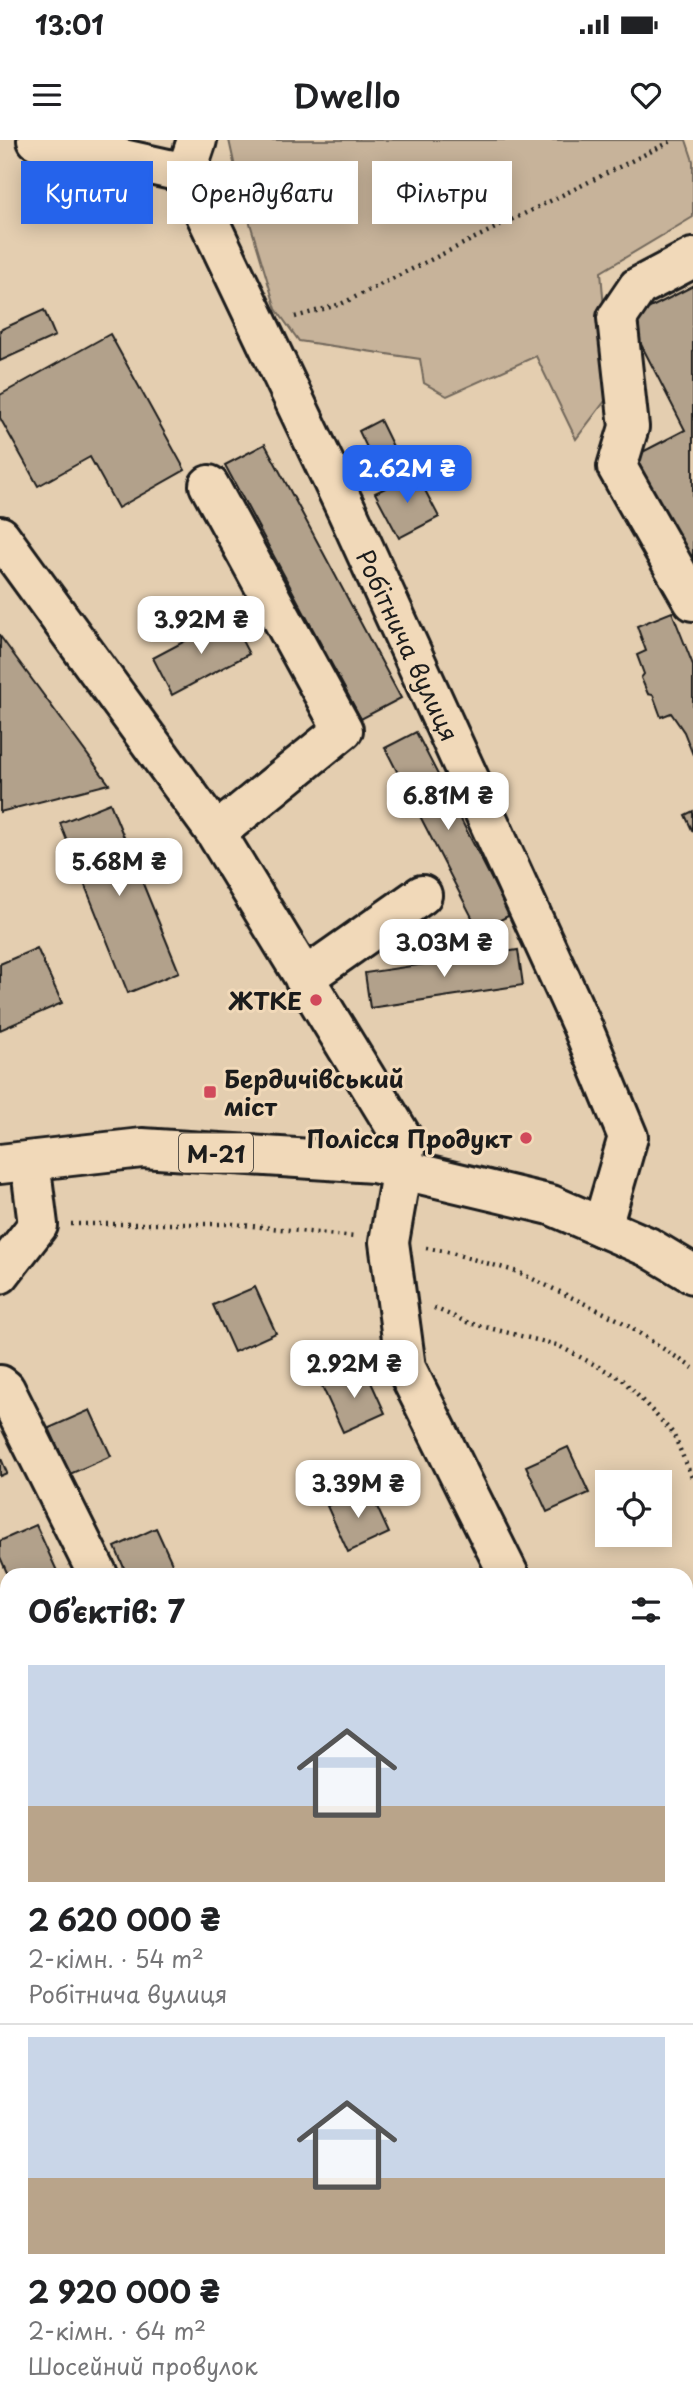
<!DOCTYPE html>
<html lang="uk">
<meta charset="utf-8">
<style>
:root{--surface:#fff;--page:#f2f2f2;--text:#202124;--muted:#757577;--line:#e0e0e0;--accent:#2563eb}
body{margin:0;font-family:"Playpen Sans",sans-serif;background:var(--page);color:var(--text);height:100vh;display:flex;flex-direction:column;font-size:26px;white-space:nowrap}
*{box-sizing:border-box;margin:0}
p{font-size:23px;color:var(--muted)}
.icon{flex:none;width:38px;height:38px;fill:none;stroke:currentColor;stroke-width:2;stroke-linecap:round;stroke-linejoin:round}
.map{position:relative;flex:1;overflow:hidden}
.details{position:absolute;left:0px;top:1428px;width:693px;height:840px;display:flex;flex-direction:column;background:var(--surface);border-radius:21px 21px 0 0;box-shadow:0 4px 18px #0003}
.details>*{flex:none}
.guide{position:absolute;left:21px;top:21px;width:651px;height:63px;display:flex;gap:14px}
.tools{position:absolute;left:595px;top:1330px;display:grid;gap:14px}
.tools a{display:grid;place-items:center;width:77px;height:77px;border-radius:0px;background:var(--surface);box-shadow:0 4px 18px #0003;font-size:35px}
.price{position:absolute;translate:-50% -60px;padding:0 16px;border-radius:14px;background:#fff;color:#222;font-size:23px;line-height:46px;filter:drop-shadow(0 2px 4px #0008)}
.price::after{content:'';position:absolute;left:50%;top:42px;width:21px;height:16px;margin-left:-10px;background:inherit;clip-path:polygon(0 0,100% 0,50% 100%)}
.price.active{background:var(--accent);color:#fff}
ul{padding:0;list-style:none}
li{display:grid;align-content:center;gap:14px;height:371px;padding:0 28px}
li+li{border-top:2px solid var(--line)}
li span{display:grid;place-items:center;height:217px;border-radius:0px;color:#555}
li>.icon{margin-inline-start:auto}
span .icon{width:126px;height:126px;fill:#fffc;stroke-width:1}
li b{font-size:30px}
h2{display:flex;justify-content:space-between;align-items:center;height:84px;padding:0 28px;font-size:30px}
.pill{padding:0 24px;border-radius:0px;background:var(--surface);box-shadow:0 4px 18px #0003;font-size:24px;line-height:63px}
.pill.active{background:var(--accent);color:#fff}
.status{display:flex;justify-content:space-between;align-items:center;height:49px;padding:0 35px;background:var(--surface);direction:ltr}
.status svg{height:19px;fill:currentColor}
header{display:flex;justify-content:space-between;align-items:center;height:91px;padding:0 28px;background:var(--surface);font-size:32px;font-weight:600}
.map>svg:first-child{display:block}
</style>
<div class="status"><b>13:01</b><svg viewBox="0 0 49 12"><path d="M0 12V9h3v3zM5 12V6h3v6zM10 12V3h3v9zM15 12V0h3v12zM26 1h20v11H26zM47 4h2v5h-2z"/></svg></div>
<header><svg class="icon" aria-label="menu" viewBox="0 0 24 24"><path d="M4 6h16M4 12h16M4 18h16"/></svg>Dwello<svg class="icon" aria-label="heart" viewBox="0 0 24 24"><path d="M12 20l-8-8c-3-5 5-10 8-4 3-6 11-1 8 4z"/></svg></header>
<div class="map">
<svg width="693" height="2268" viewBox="0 0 693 2268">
<rect width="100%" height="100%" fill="#e4ceb0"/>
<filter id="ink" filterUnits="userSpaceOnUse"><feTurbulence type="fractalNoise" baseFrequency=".0143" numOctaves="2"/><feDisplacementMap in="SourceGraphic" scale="14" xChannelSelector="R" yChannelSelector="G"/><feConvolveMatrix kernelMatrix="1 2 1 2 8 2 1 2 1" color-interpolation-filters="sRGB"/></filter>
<g filter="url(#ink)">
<path fill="#c7b39a" stroke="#72685b" stroke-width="2" d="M229,0H686L693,21V77L601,132L611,253L576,299L536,216L447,256L424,243L420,219L299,201L276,169L240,50Z"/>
<path fill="#9d8e7b" stroke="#696055" stroke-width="2" d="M0,2108L7,2115V2261H140L146,2268H0Z"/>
<path fill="#b2a18b" stroke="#1c1c1c" stroke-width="2" d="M693,146V442L629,319L685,290L628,179Z
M44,170L55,196L0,221V190Z
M110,194L185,330L118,368L90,317L38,346L0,278V255Z
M380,280L408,337L386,347L359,291Z
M265,304L401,558L361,579L225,325Z
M416,333L439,377L399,398L375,353Z
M672,472L693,525V615L684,592L671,573L661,577L653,555L648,554L641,538L644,534L637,515L646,511L637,486Z
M230,477L249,514L172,555L153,518Z
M0,496L109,644L0,672Z
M416,592L510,775L479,791L385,608Z
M110,663L179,832L128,853L60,683Z
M693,671V692L685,675Z
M37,808L62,863L0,890V824Z
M518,810L523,845L370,868L365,833Z
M255,1147L276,1193L234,1212L213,1165Z
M364,1227L385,1273L343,1292L322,1246Z
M90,1270L111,1316L70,1334L49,1288Z
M568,1307L589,1353L547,1372L526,1326Z
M0,1316L7,1333L0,1336Z
M368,1347L389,1393L348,1412L327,1366Z
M36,1385L57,1431L48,1435H8L0,1417V1401Z
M156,1388L177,1434L127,1435L115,1407Z
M686,1805L693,1822V1833L686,1836Z"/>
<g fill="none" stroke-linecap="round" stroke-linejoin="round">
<g stroke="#1c1c1c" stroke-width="44">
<path id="minor" d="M37,0L186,33
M186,33L347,371L582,886L628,997L602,1087
M186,33L197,0
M693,118L638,147L617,178L629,287L617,327L693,461
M209,345L343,590L216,693
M0,396L216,693L406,1004L389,1102L406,1228L509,1435
M304,838L422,755
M0,1134L38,1085L30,1021
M0,1245L5,1249L98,1435
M0,1495L7,1492
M686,1723L693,1729
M686,2144L693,2141"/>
</g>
<g stroke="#1c1c1c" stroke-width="44">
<path id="highway" d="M0,1024L142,1008L374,1023L551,1065L648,1107L693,1134"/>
</g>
<path stroke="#1c1c1c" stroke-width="4.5" stroke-dasharray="2 5" stroke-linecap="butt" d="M295,177L341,164L674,0
M71,1084H233L355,1097
M426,1108L444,1111L518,1132L619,1180L693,1228
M434,1168L469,1183L557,1205L622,1239L673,1293L693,1340"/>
<use href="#minor" stroke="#f1d9b9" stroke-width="38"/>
<use href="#highway" stroke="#f1d9b9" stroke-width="38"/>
</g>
</g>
<g fill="#d1495b" stroke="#f1d9b9" stroke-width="2.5">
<circle cx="316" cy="860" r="7"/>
<rect x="203" y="945" width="14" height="14" rx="3.5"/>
<circle cx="526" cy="998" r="7"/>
</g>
<g text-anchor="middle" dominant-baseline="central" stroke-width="6" stroke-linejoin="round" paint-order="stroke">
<rect fill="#f1d9b9" stroke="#5c554b" stroke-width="2" x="179" y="993.5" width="74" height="39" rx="5"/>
<g font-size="23" font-weight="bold" fill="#1c1c1c">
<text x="216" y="1013">М-21</text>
</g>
<g font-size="24" fill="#1c1c1c" stroke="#f1d9b9">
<text transform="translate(408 505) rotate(65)">Робітнича вулиця</text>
</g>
<g font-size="24" font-weight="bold" fill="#1c1c1c" stroke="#f1d9b9" text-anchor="end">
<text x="302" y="860">ЖТКЕ</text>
<text x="224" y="938" text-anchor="start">Бердичівський<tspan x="224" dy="28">міст</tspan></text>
<text x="512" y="998">Полісся Продукт</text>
</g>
</g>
</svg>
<div class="tools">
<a><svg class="icon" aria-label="locate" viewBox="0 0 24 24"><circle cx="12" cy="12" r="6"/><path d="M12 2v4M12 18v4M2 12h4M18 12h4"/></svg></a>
</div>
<b class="price active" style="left:407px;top:365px">2.62M ₴</b>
<b class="price" style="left:201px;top:516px">3.92M ₴</b>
<b class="price" style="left:448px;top:692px">6.81M ₴</b>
<b class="price" style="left:119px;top:758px">5.68M ₴</b>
<b class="price" style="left:444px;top:839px">3.03M ₴</b>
<b class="price" style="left:354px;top:1260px">2.92M ₴</b>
<b class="price" style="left:358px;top:1380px">3.39M ₴</b>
<div class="guide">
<a class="pill active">Купити</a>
<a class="pill">Орендувати</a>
<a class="pill">Фільтри</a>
</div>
<section class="details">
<h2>Об’єктів: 7<svg class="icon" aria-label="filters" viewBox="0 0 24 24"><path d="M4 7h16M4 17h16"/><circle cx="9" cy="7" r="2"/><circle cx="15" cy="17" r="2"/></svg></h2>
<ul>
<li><span style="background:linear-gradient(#c9d6e8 65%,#b9a48a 0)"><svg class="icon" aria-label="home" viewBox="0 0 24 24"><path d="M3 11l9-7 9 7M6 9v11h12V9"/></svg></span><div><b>2 620 000 ₴</b><p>2-кімн. · 54 m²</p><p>Робітнича вулиця</p></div></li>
<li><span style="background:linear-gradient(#c9d6e8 65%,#b9a48a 0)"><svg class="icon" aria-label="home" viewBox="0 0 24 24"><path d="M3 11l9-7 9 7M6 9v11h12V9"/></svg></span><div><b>2 920 000 ₴</b><p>2-кімн. · 64 m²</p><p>Шосейний провулок</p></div></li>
</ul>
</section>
</div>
